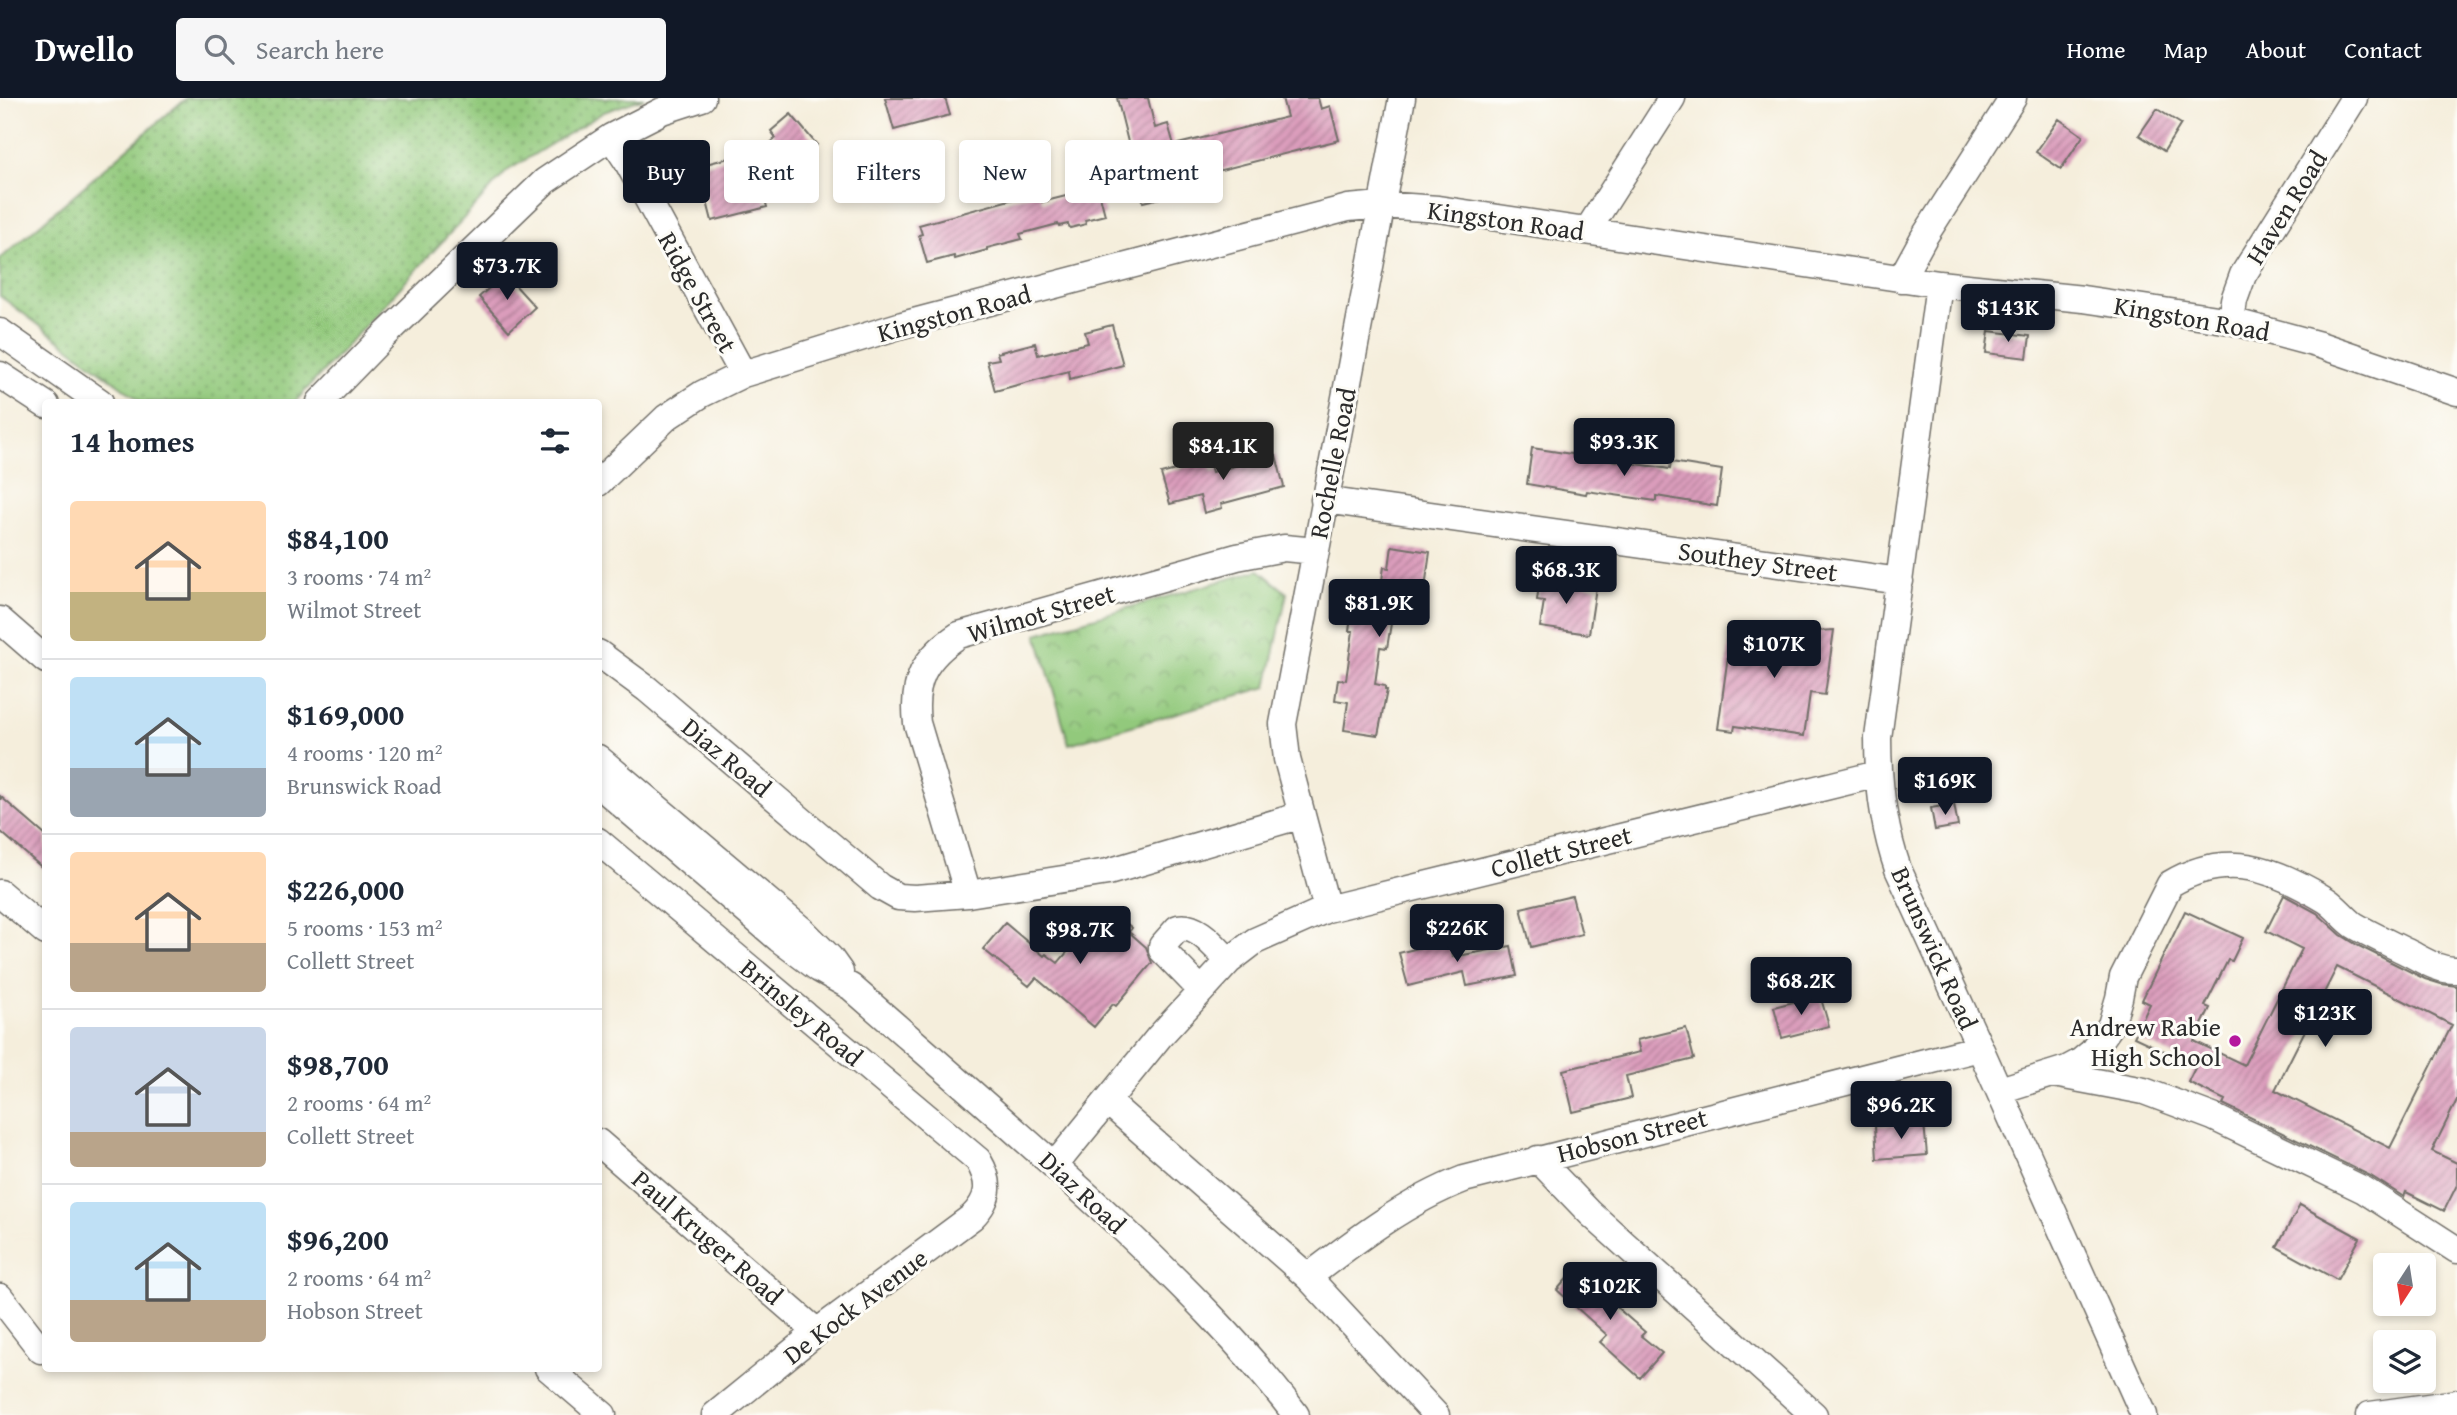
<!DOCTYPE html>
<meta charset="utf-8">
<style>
:root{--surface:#fff;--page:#f6f6f7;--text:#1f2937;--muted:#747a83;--line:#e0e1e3;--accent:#111827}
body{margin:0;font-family:"Gentium Book Plus",serif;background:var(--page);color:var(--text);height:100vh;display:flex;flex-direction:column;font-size:26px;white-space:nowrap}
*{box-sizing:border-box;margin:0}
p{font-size:23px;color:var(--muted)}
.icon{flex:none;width:38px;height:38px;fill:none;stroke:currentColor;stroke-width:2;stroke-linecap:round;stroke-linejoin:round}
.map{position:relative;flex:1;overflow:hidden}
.drawer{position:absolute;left:42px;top:301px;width:560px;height:973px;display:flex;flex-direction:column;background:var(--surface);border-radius:7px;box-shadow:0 4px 10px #0003}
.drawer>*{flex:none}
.top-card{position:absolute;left:623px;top:42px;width:665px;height:63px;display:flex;gap:14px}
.needle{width:46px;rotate:192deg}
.fabs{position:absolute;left:2373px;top:1155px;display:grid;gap:14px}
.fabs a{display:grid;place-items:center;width:63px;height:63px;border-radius:7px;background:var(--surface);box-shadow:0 4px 10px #0003;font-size:35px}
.price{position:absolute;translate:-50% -60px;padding:0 16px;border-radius:7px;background:var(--accent);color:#fff;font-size:23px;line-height:46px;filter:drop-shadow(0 2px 4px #0008)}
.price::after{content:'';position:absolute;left:50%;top:42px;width:21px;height:16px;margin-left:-10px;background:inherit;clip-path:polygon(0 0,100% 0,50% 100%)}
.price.on{background:#222;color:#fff}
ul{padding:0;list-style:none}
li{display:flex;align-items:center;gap:21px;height:175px;padding:0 28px}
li+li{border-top:2px solid var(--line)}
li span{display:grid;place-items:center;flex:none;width:196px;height:140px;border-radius:7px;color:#555}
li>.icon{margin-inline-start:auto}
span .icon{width:84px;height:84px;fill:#fffc;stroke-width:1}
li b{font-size:30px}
h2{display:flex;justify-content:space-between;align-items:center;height:84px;padding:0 28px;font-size:30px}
.pill{padding:0 24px;border-radius:7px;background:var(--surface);box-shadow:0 4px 10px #0003;font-size:24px;line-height:63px}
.pill.on{background:var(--accent);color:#fff}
header{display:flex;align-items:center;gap:42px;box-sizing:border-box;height:98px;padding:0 35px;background:var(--accent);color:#fff}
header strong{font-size:33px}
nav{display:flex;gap:38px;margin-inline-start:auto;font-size:24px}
.search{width:490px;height:63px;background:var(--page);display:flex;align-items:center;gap:18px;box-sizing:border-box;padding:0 24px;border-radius:7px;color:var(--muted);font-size:26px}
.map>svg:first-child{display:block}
</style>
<header>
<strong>Dwello</strong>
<div class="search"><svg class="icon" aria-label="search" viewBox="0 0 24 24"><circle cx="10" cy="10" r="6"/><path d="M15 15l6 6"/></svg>Search here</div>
<nav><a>Home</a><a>Map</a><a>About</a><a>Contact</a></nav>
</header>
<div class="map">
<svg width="2457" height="1317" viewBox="0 0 2457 1317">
<defs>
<pattern id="grass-dots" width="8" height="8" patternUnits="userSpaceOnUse" patternTransform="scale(1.75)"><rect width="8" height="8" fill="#92c97c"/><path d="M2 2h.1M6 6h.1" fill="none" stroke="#77a366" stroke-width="1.8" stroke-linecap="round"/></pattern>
<pattern id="park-crowns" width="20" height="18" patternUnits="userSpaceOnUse" patternTransform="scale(1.75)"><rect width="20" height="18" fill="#92c97c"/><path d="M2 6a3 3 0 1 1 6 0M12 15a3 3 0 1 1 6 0" fill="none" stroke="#77a366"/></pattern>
<pattern id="building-hatch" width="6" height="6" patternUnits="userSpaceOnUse" patternTransform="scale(1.75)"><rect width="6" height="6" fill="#db9dbc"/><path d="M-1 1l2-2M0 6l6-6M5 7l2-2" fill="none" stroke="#b28099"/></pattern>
</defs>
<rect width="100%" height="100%" fill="#fdfcf7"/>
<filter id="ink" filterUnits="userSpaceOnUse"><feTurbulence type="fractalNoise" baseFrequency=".0143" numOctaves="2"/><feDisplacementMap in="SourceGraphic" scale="14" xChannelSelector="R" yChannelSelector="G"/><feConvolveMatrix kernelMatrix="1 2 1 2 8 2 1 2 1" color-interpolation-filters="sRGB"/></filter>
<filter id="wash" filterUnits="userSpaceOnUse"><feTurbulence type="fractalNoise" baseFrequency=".00686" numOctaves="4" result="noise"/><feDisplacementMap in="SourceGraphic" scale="28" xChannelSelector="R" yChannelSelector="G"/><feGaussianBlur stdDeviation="1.57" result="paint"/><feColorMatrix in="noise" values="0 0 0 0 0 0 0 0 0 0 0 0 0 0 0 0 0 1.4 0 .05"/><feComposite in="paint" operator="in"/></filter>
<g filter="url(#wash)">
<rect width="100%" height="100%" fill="#f5eedc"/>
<path fill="url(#grass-dots)" stroke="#5e7a54" stroke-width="2" d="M186,0H644L604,14L507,73L295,304H142L0,198V161Z"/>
<path fill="url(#park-crowns)" stroke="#5e7a54" stroke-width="2" d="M1259,472L1287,495L1267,589L1069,646L1037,536Z"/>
<g id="blocks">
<path fill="url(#building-hatch)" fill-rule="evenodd" d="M885,0H945L950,17L894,32Z
M1117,0H1148L1155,30L1168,26L1174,47L1287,19L1282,0H1318L1321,11L1330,8L1339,42L1170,85L1173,97L1143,104Z
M2157,11L2181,26L2164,53L2139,37Z
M791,16L817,47L763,94L767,109L712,123L698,68L729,60L736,85L776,74L759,55L776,40L771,33Z
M2059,21L2083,38L2061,71L2036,54Z
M1098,90L1105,117L1085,122L1086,126L1070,130L1068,126L1059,128L1058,126L1020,136L1022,141L987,150V152L955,161L954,158L927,165L919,137L922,136L919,127L1039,94L1042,104Z
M505,176L535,209L509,233L479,199Z
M1112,227L1123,267L1070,281L1069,273L995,293L987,263L999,261L997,255L1035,245L1038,257L1088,245L1085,234Z
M1989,233L2030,238L2027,260L1986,255Z
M1532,350L1670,371L1671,364L1722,372L1717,408L1656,398V403L1587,393L1586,396L1527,386Z
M1276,357L1284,389L1221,406L1222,410L1204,415L1200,398L1170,406L1161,376L1209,363L1212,374Z
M1392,448L1430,454L1422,511L1394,507L1387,550L1380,549L1375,586L1385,588V592H1387L1378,637L1344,632L1348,604L1335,602L1338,581L1346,582L1353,533H1349L1352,512L1377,515L1384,469L1389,470Z
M1540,480L1596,489L1589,536L1540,529L1544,503L1537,502Z
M1834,532L1825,597L1810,595L1804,638L1735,628L1734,633L1718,631L1731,535L1760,540L1761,536Z
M0,698L46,738V773L0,733Z
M1954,706L1958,728L1935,732L1931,710Z
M2284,797L2317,815L2341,837L2359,848L2425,881L2441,886L2457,888V1002L2432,1053L2457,1065V1087L2444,1113L2406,1094L2404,1099L2371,1078L2223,1006L2225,1002L2188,984L2196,968L2134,939L2150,906L2142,902L2185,813L2243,840L2232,863L2228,862L2205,908L2210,910L2194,943L2244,967L2302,851L2266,833ZM2337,869L2452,927L2390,1050L2275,992Z
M1572,798L1582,836L1531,849L1521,810Z
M1115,816L1132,830L1129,834L1146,849L1152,865L1116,908L1113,906L1094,929L1036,880L1029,888L983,851L1005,825L1044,858L1046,856L1058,865L1099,817L1108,824Z
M1449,842L1453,859L1511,848L1517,878L1467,888L1464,874L1408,888L1399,855Z
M1820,897L1829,928L1782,940L1774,909Z
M1686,930L1694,961L1626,978L1631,1000L1573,1014L1563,972L1640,954L1637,942Z
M1924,1025L1927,1057L1877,1061L1875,1028Z
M2300,1107L2360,1140L2337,1182L2277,1149Z
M1578,1168L1616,1202L1613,1206L1645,1234L1641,1238L1662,1255L1640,1280L1600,1244L1607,1237L1557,1192Z"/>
</g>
</g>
<g filter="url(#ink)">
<use href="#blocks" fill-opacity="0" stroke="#726f69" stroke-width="2"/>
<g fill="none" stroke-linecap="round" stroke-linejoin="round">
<g stroke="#726f69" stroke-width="29">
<path id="minor" d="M611,39L627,63L743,276
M1587,133L1672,0
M1901,181L1924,139L2013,0
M1939,186L1878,640C1878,685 1883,728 1898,771L1980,950L2144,1317
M2231,223L2234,202L2243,177L2354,0
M0,234L100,304
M0,277L46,307
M320,304L384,238L545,83L611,39L662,13L702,0
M598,385L667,319L702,296L743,276L902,227L1348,110L1381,107L1438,111L1939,186L2083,201L2231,223L2320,247L2457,294
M1324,402L1900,483
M0,522L46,562
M598,555L647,591L880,789L898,799L915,800L968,796L1108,774L1302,717
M598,660L802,832L830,860L840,874
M598,686L779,841L819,871L851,889C941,968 1031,1045 1118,1126C1181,1186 1244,1248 1296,1317
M598,743L978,1062C991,1084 991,1100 972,1119L817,1234L715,1317
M0,795L46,834
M968,796L917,625C912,583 924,560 959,537L1237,459L1284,450L1316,453
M1327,811L1287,661L1283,626L1402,0
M1201,892L1162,852V848L1178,830C1199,826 1216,851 1229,863
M2054,976L2144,993L2213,1019L2364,1092L2457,1152
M2000,992L2067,971L2080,964L2092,954L2111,927L2119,900L2123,879L2170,786C2226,752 2274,770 2326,802C2337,809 2344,820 2354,827C2371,837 2389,845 2407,854C2423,862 2439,873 2457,872
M1107,1003L1308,1179L1436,1317
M598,1044L817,1234
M1538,1061L1590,1115L1814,1317
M1055,1067L1159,939L1229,863L1255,843L1327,811L1878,676
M1308,1179C1356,1142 1407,1103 1464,1081L1980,950
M0,1199L41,1252
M548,1270L603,1317
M2370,1317L2457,1305"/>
</g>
<use href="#minor" stroke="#fff" stroke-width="26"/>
</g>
</g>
<circle fill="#b5179e" stroke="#fdfcf7" stroke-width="2.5" cx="2235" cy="943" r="7"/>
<g text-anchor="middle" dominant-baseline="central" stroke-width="6" stroke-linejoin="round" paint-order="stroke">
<g font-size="26" fill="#2b2b2b" stroke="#fdfcf7">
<text transform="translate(2286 109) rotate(-58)">Haven Road</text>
<text transform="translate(1506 122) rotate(8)">Kingston Road</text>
<text transform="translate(698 194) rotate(61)">Ridge Street</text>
<text transform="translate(954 215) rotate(-15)">Kingston Road</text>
<text transform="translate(2192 220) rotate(10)">Kingston Road</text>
<text transform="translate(1332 365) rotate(-79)">Rochelle Road</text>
<text transform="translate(1758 463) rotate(8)">Southey Street</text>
<text transform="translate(1041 515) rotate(-16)">Wilmot Street</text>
<text transform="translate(727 659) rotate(40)">Diaz Road</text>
<text transform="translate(1561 753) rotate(-14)">Collett Street</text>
<text transform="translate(1935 850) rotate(66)">Brunswick Road</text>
<text transform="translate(802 914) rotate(40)">Brinsley Road</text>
<text transform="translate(1632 1037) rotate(-14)">Hobson Street</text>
<text transform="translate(1083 1094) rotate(43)">Diaz Road</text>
<text transform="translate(708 1139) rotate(41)">Paul Kruger Road</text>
<text transform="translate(855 1208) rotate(-37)">De Kock Avenue</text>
</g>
<g font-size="26" fill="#2b2b2b" stroke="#fdfcf7" text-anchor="end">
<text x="2221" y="928">Andrew Rabie<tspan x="2221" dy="30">High School</tspan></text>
</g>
</g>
</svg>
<div class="fabs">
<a><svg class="needle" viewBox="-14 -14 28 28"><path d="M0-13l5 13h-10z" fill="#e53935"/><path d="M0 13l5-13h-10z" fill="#747a83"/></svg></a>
<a><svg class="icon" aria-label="layers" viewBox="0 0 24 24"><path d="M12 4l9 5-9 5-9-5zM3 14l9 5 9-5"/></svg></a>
</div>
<b class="price" style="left:507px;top:204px">$73.7K</b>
<b class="price" style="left:2008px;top:246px">$143K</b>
<b class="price" style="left:1624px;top:380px">$93.3K</b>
<b class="price on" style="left:1223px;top:384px">$84.1K</b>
<b class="price" style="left:1566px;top:508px">$68.3K</b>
<b class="price" style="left:1379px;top:541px">$81.9K</b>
<b class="price" style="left:1774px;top:582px">$107K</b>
<b class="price" style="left:1945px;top:719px">$169K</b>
<b class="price" style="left:1457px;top:866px">$226K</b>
<b class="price" style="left:1080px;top:868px">$98.7K</b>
<b class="price" style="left:1801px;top:919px">$68.2K</b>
<b class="price" style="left:2325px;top:951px">$123K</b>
<b class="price" style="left:1901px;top:1043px">$96.2K</b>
<b class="price" style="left:1610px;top:1224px">$102K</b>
<div class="top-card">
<a class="pill on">Buy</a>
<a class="pill">Rent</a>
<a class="pill">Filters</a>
<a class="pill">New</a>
<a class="pill">Apartment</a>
</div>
<section class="drawer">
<h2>14 homes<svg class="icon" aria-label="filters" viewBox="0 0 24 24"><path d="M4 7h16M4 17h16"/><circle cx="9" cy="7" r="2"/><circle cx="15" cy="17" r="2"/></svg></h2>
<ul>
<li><span style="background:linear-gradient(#ffd9b3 65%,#c2b280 0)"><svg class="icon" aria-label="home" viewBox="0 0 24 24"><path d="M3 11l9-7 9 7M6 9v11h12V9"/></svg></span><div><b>$84,100</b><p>3 rooms · 74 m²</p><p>Wilmot Street</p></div></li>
<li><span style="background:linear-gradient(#bfe0f5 65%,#9aa5b1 0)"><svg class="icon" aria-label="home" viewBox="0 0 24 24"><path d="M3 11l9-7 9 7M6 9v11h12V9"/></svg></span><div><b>$169,000</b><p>4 rooms · 120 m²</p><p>Brunswick Road</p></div></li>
<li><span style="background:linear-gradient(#ffd9b3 65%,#b9a48a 0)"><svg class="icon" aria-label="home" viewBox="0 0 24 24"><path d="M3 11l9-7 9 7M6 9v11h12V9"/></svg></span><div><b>$226,000</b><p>5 rooms · 153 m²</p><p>Collett Street</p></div></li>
<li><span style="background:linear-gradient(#c9d6e8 75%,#b9a48a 0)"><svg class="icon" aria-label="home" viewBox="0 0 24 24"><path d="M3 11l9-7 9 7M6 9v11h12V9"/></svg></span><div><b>$98,700</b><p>2 rooms · 64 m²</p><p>Collett Street</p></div></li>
<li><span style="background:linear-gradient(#bfe0f5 70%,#b9a48a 0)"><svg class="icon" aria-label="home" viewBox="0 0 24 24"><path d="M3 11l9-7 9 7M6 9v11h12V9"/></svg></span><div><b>$96,200</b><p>2 rooms · 64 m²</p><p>Hobson Street</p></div></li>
</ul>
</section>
</div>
